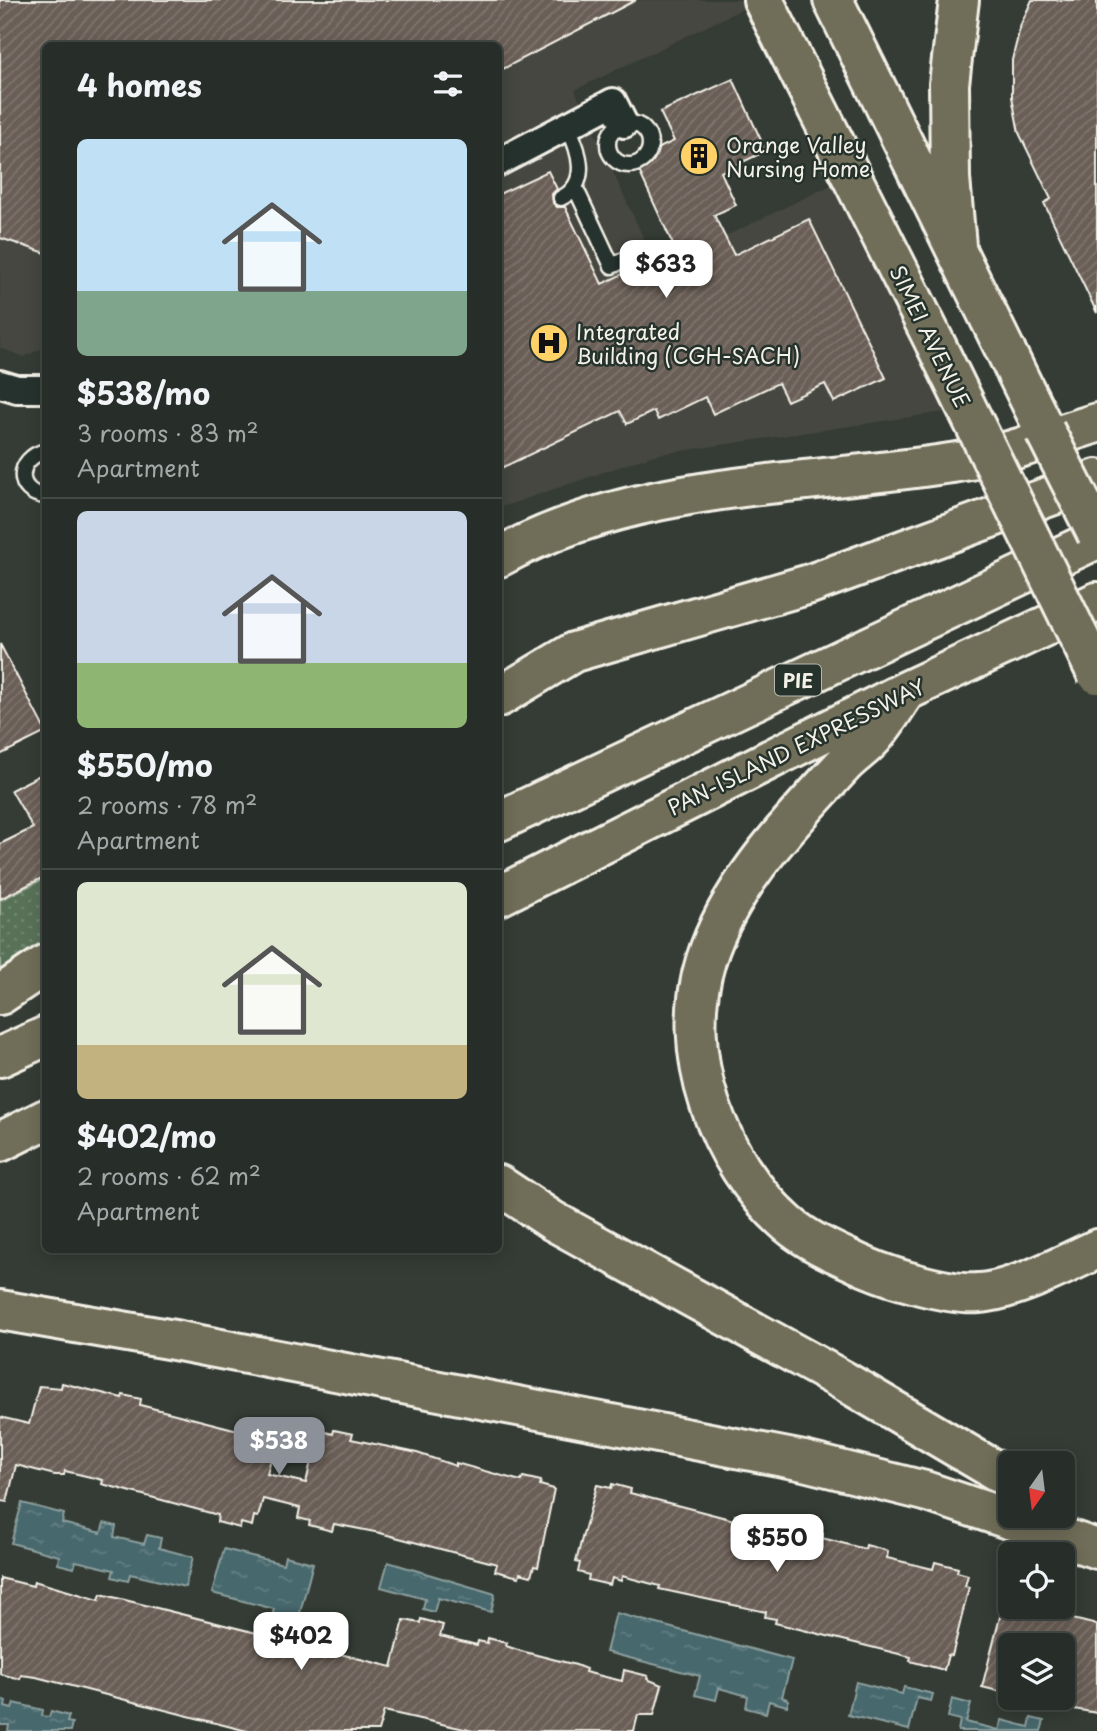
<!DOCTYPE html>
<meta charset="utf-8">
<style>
:root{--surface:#272d28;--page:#333934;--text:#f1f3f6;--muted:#a4a8a8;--line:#434945;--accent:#8c9099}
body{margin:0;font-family:"Playpen Sans",sans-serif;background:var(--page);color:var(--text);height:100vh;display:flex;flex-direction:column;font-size:26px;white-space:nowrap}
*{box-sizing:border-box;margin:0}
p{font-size:23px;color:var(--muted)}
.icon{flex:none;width:38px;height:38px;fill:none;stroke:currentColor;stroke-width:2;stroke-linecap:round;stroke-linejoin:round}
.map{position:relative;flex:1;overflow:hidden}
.sheet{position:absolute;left:42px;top:42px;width:460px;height:1211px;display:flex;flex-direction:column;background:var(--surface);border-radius:10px;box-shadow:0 4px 18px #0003,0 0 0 2px var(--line)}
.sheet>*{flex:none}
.needle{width:46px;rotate:194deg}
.controls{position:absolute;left:998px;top:1451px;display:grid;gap:14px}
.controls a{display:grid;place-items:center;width:77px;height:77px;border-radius:10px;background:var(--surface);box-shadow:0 4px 18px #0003,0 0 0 2px var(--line);font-size:35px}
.price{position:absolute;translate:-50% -60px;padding:0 16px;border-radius:14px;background:#fff;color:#222;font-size:23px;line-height:46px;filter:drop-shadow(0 2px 4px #0008)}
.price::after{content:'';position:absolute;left:50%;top:42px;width:21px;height:16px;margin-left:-10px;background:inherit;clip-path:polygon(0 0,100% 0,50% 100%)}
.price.selected{background:var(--accent);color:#fff}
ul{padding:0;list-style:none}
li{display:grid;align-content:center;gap:14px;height:371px;padding:0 35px}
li+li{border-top:2px solid var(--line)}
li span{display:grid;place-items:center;height:217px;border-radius:10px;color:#555}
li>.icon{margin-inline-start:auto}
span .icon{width:126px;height:126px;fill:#fffc;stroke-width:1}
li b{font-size:30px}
h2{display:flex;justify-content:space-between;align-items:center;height:84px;padding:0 35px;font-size:30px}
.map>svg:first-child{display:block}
</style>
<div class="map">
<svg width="1097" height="1731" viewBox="0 0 1097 1731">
<defs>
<pattern id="green-dots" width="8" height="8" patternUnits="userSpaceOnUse" patternTransform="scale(1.75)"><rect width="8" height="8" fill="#597258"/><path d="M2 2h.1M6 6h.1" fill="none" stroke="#718770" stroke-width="1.8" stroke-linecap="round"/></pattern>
<pattern id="water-ripples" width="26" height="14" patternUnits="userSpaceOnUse" patternTransform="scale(1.75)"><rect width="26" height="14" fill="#47686d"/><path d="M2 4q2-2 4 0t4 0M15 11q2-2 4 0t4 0" fill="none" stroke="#627e82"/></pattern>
<pattern id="building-hatch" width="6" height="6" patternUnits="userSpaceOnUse" patternTransform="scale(1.75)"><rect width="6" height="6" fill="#6a5e57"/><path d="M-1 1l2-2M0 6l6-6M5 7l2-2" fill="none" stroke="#80766f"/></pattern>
</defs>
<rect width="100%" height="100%" fill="#343c35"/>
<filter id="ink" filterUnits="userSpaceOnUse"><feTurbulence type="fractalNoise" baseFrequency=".0143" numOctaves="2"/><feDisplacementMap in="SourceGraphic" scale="14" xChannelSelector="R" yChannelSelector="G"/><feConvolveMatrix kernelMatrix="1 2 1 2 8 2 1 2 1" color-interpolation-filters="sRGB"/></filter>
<g filter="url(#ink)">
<path fill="#44463f" d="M0,0H751L753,4L575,90L658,269L839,181L952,411L654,455L499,508V46H46L45,347L24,357L0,348Z"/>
<path fill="url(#green-dots)" stroke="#a6b2a0" stroke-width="2" d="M45,878V950L0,992V900Z"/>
<path fill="url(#water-ripples)" stroke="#8c9f9e" stroke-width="2" d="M22,1503L64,1514L62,1523L101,1533L104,1523L116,1526L114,1537L144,1544L147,1535L161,1538L159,1548L193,1557L185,1587L130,1574L128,1581L112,1577L114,1570L76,1561L74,1568L58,1564L59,1556L11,1543Z
M224,1549L283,1564L285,1556L313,1563L297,1624L272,1617L274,1609L212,1593Z
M388,1562L495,1594L491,1612L438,1598L434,1612L423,1609L425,1599L381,1587Z
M616,1613L792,1660L782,1697L789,1700L787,1706L769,1701L766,1713L746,1708L748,1696L719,1688L716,1700L695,1695L700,1676L606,1652Z
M856,1682L902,1694L904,1687L933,1694L931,1701L917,1698L909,1730L848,1715Z
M0,1699L6,1701L5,1707L12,1709L14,1703L43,1710L42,1716L49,1717L51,1711L69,1716L67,1722L72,1723L70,1731H8L9,1725H0Z
M952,1699L971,1704L966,1722L999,1730L1002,1720L1029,1727L1031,1718L1044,1721L1041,1731H958L960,1720L948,1717Z"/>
<path fill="url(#building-hatch)" stroke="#f4f1e8" stroke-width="2" d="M0,0H636L499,71V46H46V253L0,238Z
M1032,0H1097V313L1044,203L1051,199L1019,133L1012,97V60L1021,24Z
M733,79L766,151L721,172L736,205L714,215L734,255L809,219L886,378L834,402L825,384L787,401L778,383L713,414L705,397L658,420L654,411L627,424L620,411L499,469V194L548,171L557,189L552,194L553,203L557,207H565L602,284L675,249L634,160L674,141L660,112Z
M0,644L46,732L0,755Z
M46,772V876L0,899V844L33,828L11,790Z
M62,1383L122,1398L123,1395L141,1399L140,1405L234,1429L242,1431L243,1427L263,1432L262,1436L276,1439L267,1474L306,1483L318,1430L333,1434L334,1430L353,1434L351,1439L417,1453L456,1466V1463L521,1481L523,1477L541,1481L540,1485L554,1489L538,1567L534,1566L531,1576L520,1573L519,1577L495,1571L497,1564L380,1533L334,1524L332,1531L309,1525L310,1521L298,1518L300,1508L263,1499L258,1517L254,1516L252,1526L241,1523L240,1528L217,1522L218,1515L102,1484L103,1480L65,1471L64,1475H55L16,1465L7,1502L0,1501V1417L29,1424L39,1386L61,1388Z
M612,1484L631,1489L630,1493L734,1520L735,1515L800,1533L801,1529L823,1534L822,1538L865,1549L866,1545L888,1551L887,1558L933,1569L935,1562L958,1568L957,1572L968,1575L965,1586L969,1587L952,1656L948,1655L944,1670L910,1661L911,1657L775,1623L776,1619L765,1617L766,1612L659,1589L660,1586L622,1576L621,1581L612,1578L610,1585L588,1580L589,1575L578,1572L580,1563L576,1562L582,1538L597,1485L611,1488Z
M0,1578L33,1586L34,1581L99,1600L101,1594L392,1667L404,1620L420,1623L421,1619L443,1625L440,1636L477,1645L478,1641L487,1643L488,1638L507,1643L506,1646L521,1651L576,1665L586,1669L585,1672L622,1681L624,1670L648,1676L647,1679L662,1685L654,1715H638L634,1731H473L384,1711L378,1731H247L36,1677L21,1675L20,1679L0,1674Z
M1006,1606H1042L1041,1611L1097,1625V1713L1062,1707V1645H1010V1694L982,1687L1002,1609Z"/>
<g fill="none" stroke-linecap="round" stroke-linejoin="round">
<g stroke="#f4f1e8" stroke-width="19">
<path id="service" d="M608 144a21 21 0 1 1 42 0a21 21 0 1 1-42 0Z
M575,187L612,266L640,252
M561,198C591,184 579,150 568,127
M46,451C15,458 15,494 46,496"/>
</g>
<g stroke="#f4f1e8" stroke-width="32">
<path id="minor" d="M499,162L613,102L624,124
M0,384L17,389H46"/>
</g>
<g stroke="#f4f1e8" stroke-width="44">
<path id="primary" d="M763,0L935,343
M833,0L1045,431"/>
</g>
<g stroke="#f4f1e8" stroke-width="44">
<path id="motorway" d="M956,246L950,178L949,84L959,0
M499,557C643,478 807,487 964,461C1009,454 1054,436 1097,423
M906,691C896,705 887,721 876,734C868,745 855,753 845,763C792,821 730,883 706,960C677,1052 717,1162 788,1224C810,1243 840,1255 866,1267C892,1278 950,1296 979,1293C1013,1291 1066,1264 1097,1249
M499,697L574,652L810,584L1097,479
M499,821L1097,539
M499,896L906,691L1097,602
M0,995L46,964
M0,1057L46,1036
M0,1142L46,1119
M499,1185L553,1221L844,1381L1010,1479
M0,1310L174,1340L804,1461L925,1491L1097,1549"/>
</g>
<use href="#service" stroke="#26332d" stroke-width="14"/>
<use href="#minor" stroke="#26332d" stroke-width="26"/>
<use href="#primary" stroke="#706e59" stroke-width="38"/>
<use href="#motorway" stroke="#706e59" stroke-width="38"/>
<g stroke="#f4f1e8" stroke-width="44" stroke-linecap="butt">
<path id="primary-bridge" d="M935,343L1097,674
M1045,431L1097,534"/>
</g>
<use href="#primary-bridge" stroke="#706e59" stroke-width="38"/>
</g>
</g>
<defs>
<g id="building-disc" transform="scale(2.0125)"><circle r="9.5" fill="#ffd166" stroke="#26332d"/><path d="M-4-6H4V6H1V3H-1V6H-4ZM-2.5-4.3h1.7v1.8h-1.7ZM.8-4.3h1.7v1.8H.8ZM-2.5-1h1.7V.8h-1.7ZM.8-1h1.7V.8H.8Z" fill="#111"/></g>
<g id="hospital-disc" transform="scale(2.0125)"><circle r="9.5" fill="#ffd166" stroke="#26332d"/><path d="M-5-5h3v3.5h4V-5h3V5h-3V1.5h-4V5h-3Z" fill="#111"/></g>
</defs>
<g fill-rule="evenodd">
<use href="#building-disc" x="699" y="156"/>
<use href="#hospital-disc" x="549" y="343"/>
</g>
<g text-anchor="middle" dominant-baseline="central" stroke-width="5" stroke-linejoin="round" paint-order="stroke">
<rect fill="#26332d" stroke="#b6b8b0" stroke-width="2" x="775" y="664.5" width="46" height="31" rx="5"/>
<g font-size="19" font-weight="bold" fill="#f4f1e8">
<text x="798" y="680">PIE</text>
</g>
<g font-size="21" fill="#f4f1e8" stroke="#26332d" text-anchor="start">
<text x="726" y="144">Orange Valley<tspan x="726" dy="24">Nursing Home</tspan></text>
<text x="576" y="331">Integrated<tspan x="576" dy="24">Building (CGH-SACH)</tspan></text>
</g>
<g font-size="21" fill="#f4f1e8" stroke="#26332d">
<text transform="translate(931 336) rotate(64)">SIMEI AVENUE</text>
<text transform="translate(796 746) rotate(-26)">PAN-ISLAND EXPRESSWAY</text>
</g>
</g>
</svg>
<div class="controls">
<a><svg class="needle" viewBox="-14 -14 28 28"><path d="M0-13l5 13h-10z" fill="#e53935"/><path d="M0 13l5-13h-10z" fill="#a4a8a8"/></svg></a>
<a><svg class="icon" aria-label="locate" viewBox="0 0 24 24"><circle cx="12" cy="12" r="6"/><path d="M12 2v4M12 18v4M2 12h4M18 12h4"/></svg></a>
<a><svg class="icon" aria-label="layers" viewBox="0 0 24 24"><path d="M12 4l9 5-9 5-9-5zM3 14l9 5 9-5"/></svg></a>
</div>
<b class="price" style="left:666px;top:300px">$633</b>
<b class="price selected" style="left:279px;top:1477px">$538</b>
<b class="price" style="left:777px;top:1574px">$550</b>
<b class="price" style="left:301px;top:1672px">$402</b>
<section class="sheet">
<h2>4 homes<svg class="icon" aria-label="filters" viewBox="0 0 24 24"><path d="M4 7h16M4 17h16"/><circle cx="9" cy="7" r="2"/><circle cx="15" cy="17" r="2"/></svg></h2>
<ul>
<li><span style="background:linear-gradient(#bfe0f5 70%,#7fa58c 0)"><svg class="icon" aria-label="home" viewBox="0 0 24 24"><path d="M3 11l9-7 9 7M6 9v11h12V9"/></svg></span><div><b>$538/mo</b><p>3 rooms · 83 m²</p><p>Apartment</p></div></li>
<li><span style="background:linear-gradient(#c9d6e8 70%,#8fb573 0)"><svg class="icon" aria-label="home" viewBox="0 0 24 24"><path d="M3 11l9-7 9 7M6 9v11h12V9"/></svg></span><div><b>$550/mo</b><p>2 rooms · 78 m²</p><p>Apartment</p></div></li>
<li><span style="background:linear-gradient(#dfe7d0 75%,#c2b280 0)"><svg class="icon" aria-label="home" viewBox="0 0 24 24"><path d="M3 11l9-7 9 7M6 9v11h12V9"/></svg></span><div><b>$402/mo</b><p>2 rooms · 62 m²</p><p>Apartment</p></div></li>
</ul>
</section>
</div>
